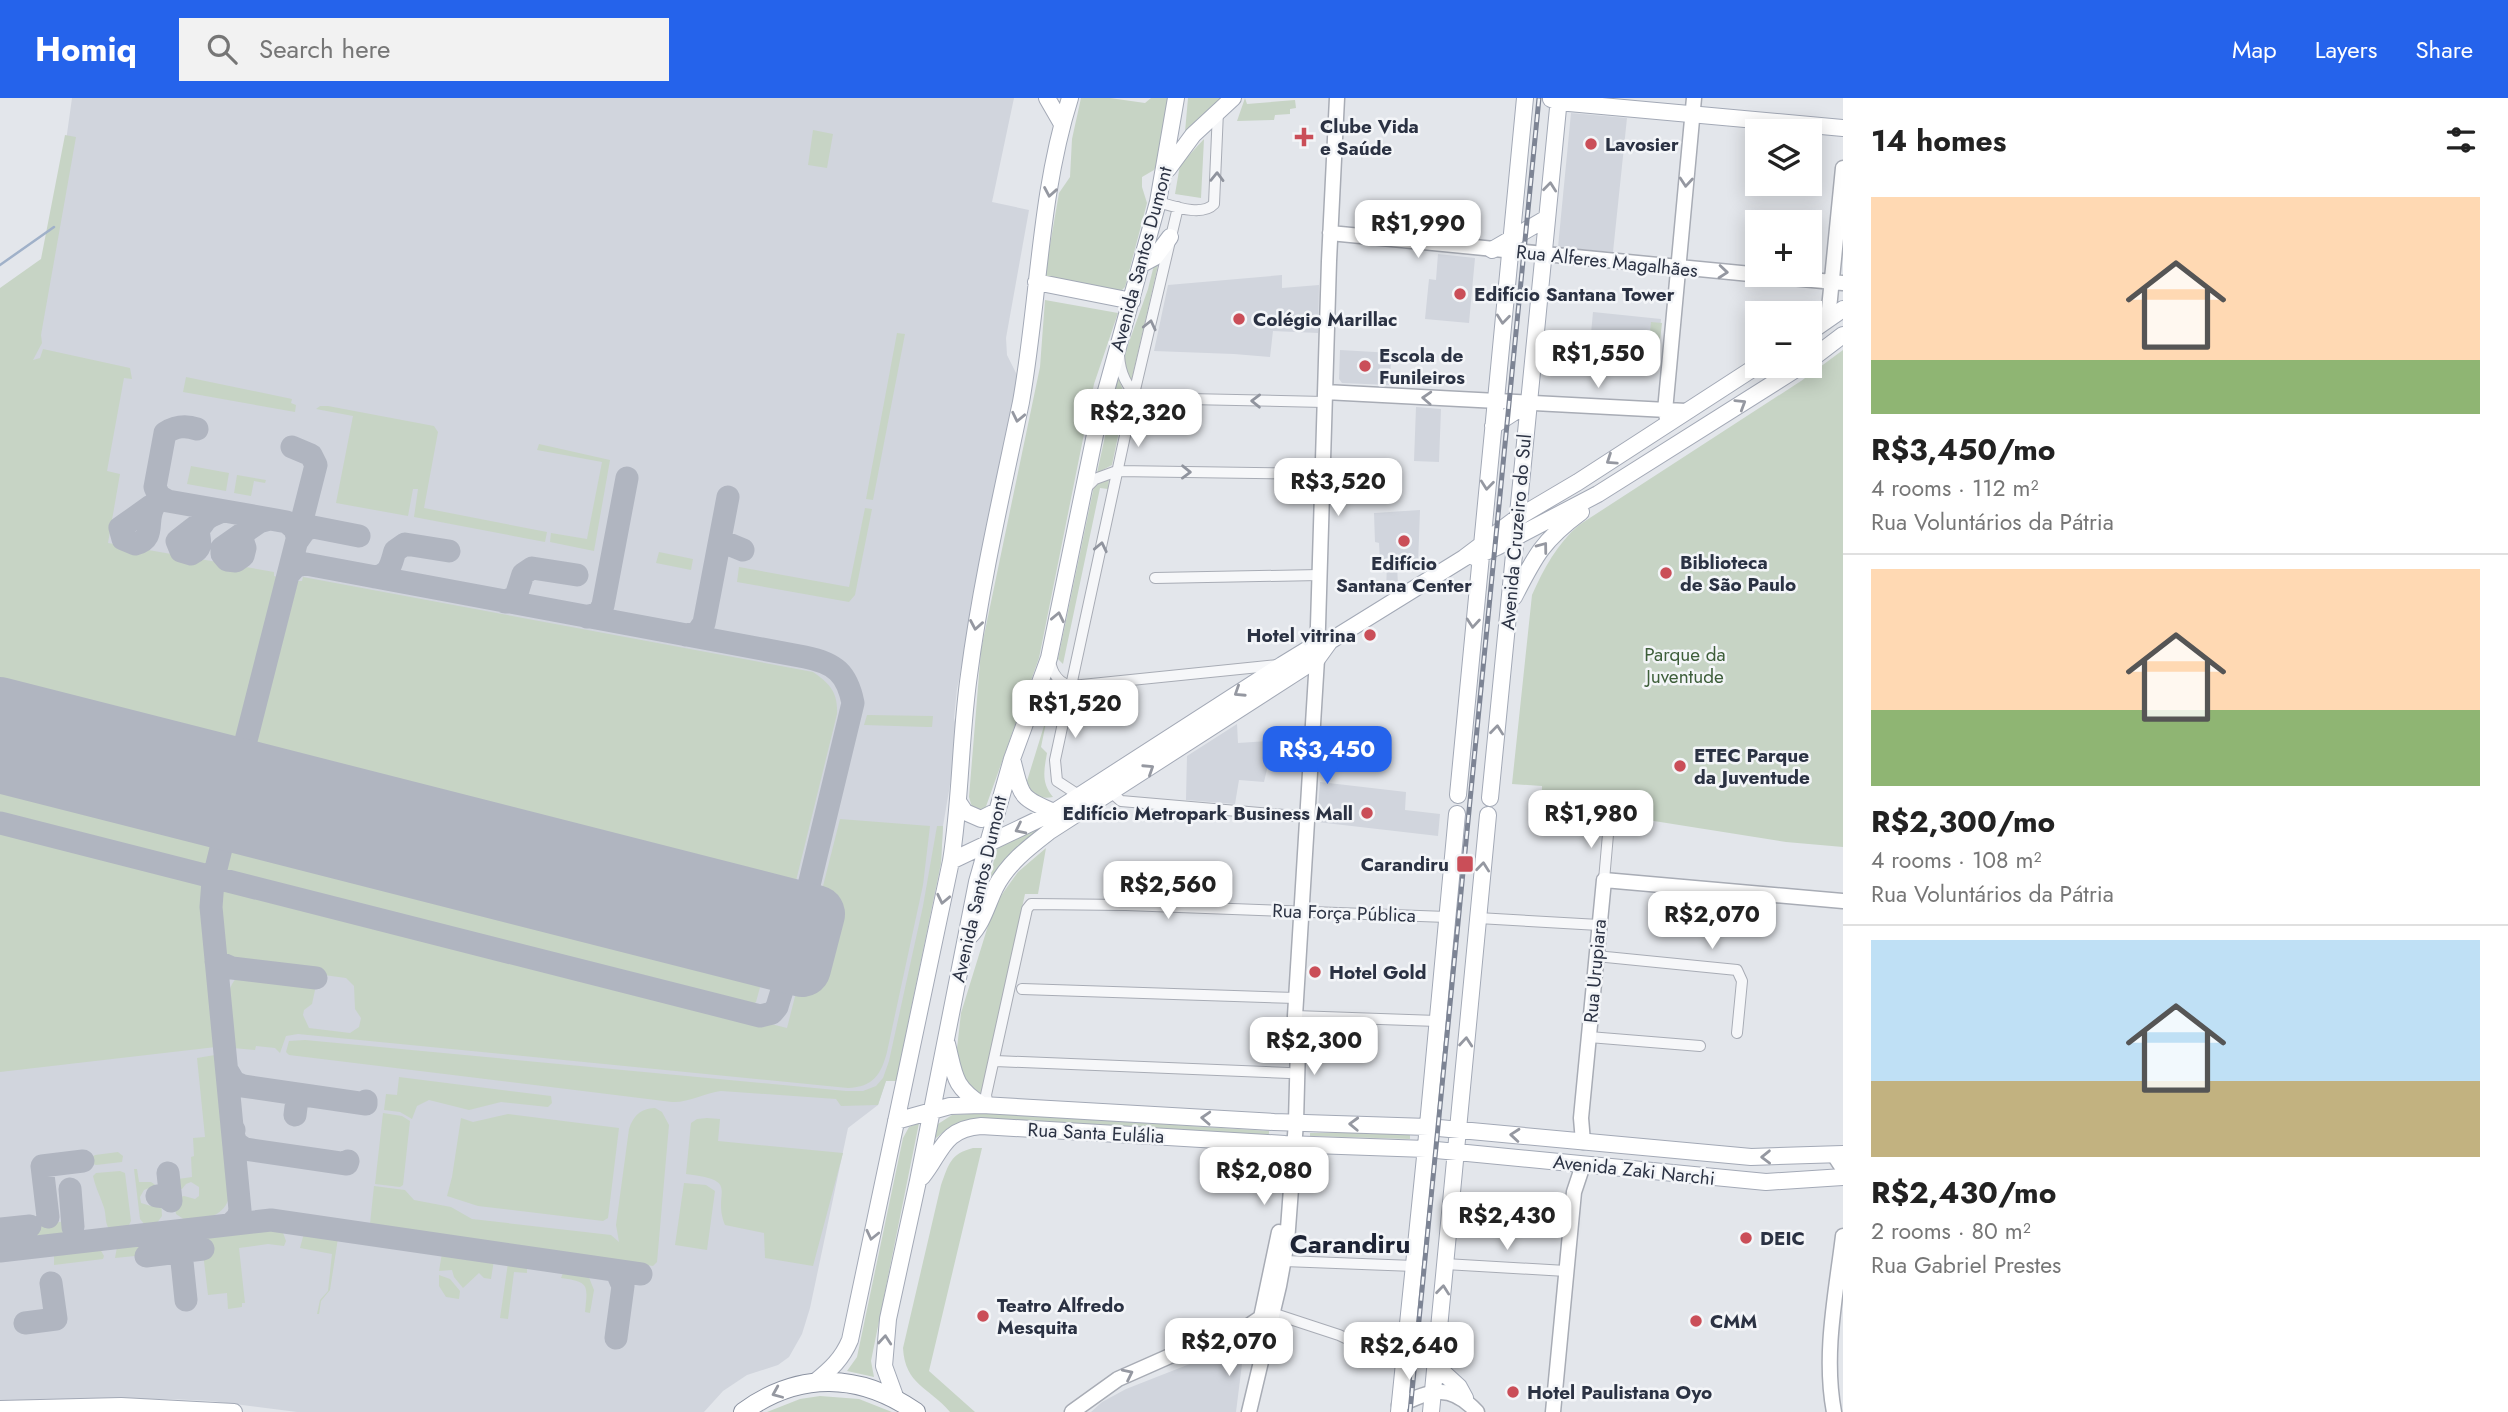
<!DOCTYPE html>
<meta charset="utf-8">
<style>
:root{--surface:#fff;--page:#f2f2f2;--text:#222;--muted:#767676;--line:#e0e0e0;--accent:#2563eb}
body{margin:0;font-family:Jost,sans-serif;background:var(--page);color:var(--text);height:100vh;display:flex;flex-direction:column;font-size:26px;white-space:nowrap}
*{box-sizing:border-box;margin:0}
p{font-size:23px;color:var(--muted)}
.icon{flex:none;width:38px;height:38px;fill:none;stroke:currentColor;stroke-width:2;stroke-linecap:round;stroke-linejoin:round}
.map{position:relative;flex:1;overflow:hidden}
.sheet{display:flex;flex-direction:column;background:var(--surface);width:665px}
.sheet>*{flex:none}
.controls{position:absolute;left:1745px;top:21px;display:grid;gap:14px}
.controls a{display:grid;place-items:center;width:77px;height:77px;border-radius:0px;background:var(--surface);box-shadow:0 4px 18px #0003;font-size:35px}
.price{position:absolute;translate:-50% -60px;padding:0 16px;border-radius:14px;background:#fff;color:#222;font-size:23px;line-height:46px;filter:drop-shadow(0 2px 4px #0008)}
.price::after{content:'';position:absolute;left:50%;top:42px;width:21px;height:16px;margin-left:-10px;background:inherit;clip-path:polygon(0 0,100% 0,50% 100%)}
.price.selected{background:var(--accent);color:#fff}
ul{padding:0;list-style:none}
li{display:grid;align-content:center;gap:14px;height:371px;padding:0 28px}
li+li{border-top:2px solid var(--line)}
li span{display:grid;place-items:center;height:217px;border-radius:0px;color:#555}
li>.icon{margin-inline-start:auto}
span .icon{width:126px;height:126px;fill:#fffc;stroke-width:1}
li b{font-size:30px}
h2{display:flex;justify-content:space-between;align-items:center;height:84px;padding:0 28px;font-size:30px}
header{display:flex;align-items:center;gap:42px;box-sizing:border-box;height:98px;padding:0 35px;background:var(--accent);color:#fff}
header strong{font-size:33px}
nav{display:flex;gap:38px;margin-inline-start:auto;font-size:24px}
.search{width:490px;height:63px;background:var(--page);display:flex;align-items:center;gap:18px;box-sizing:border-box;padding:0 24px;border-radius:0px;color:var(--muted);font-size:26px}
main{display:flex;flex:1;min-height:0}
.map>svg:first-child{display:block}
</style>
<header>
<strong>Homiq</strong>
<div class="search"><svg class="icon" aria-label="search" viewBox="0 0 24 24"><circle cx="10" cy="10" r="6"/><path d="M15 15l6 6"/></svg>Search here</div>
<nav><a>Map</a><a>Layers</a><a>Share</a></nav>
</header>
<main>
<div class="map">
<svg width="1843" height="1314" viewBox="0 0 1843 1314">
<rect width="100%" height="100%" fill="#e3e6eb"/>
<path fill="#d1d5dd" d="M72,0H1014L992,104L1029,112L1006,240L1007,257L1019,281L957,591L954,620L957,632L954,663L943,728L941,765L896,983H886L878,1007L848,1030L810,1210L802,1236L789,1259L778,1267L747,1277L723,1293L704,1314H297L211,1303L169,1301L0,1305V207L47,180Z
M1571,15L1627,20L1613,154L1558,149Z
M1438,156L1475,160L1469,225L1425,221L1429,181L1436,182Z
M1282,177V190L1319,187L1318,235L1273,233L1270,259L1234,256L1154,253L1168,187Z
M1593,214L1661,221L1657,274L1588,268Z
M1340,252L1392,255L1389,287L1342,285L1339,281Z
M1416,309L1441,311L1439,364L1414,363Z
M1420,412L1418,467L1397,468L1398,487L1386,495L1387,464L1380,463L1379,445L1375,444L1374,415Z
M1237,626L1238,645L1268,643V667L1264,684L1239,682L1235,706L1186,702L1187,658Z
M1320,684L1406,694L1405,712L1440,716L1438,738L1317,724Z
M1236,1251L1242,1253L1243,1258L1236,1314H1091L1102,1304L1126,1291L1223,1253Z"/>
<path fill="#c7d4c5" d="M1081,0H1110L1145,5L1151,0H1169L1157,66L1154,72L1142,79V89L1147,105L1125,189L1120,194L1048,179L1045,176L1059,95L1070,79L1072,41Z
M1188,0H1224L1185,34Z
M1245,0L1247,6L1295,2L1296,10L1290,11V16L1275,17L1274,22L1237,23Z
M813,32L833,36L827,70L808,67Z
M65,37L76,39L41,237L42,245L33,262L40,260L43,251L130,270L132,281L124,280L107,373L120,376L108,445L274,474V478L277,479L235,642C229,657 216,660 201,659L0,608V190L41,161Z
M1204,41L1201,100L1175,96L1180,67Z
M1159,163L1131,284L1123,261L1148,191L1154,167Z
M1045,202L1118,215L1094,286L1039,560L984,714L973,713L969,699L981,552L1040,269Z
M1651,224L1662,225L1657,269L1647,268Z
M897,235L905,236L873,402L866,401Z
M1843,252V749L1786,744L1572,710L1561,719L1541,717L1542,688L1512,686L1532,497C1544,470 1557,446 1579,427L1801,283Z
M186,279L292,301L291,305L296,307L295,314L183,294Z
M1118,279L1126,300L1112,367L1097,375Z
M320,308H328L434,328L438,334L424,410L547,434L545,444L414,419L418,391H413L408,418L336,405L353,318L316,311Z
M539,346L610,362L594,453L550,444L551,435L587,441L602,364L537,352Z
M191,368L229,375L226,393L187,386Z
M237,377L266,382L265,385L254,383L251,398L234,395Z
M1109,381L1108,391L1100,390L1063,566L1058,561L1094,388Z
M865,410L872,411L855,497L849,504L737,484L739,469L849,489Z
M659,454L693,461L691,472L656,465Z
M303,479L813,574C830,586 838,594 837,616L792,799L786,805L778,806L282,680C268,674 259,667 255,651L298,483H302Z
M1302,561L989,786L996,752L1000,748Z
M1048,615L1041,649L1047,655C1044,672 1041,685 1053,699C1039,702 1031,696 1027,683Z
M867,617L933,618L932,629H927L864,627Z
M0,666L206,719L215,732C214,745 212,766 199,771L0,720Z
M840,721L930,728L923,787L887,954C881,977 873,989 848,990L298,936L286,938L280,955L275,950L256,948L255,952L233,950C231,927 219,892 240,877L312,886L315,892L312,906L304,912L303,917L309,930L350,935L359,929L361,920L355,911L354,888L346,880L235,865L224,859L220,797L223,791L229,789L787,930Z
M937,728H943L941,765L896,983H886L878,1007L841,1008L836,1001L721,993C705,995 688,1005 672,1004L289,957L286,954L289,943L305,942L846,993H863L876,988L883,980L889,963L923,808Z
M0,729L192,778L199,782L204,791V824L216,949L0,974Z
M254,732L756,859L764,863L766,867L756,904L748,910L737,909L231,778L226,768C229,746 232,736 254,732Z
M1046,750L1038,796H1025L981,998L978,999L955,968L961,915L991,818L1000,799L1018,774Z
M215,957L229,1100C222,1121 204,1120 185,1122L176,1116L174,1101L184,1098L195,1101L199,1098V1089L191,1084L186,1086L182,1091L174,1092L172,1089L178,1081L192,1079L191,1059L194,1058L193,1040L205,1039L197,960Z
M399,979L551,998L552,1005L548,1009L501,1004L469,1012L429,1002L417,1008L412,1021L400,1014L384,1012L386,996L397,997Z
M655,1010L662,1014L669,1027L657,1164L653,1168L370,1126L374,1088L405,1092L414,1102L451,1109L472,1121L611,1137L619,1144L616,1127L629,1031C634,1017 640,1011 655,1010Z
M383,1015L402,1018L410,1023L403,1087L400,1089L375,1086Z
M987,1015L1269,1033V1038L974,1022L948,1030L935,1041L938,1026L952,1017Z
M508,1016L619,1030L608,1120L603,1123L478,1108L447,1098L452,1079L461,1020L473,1024Z
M707,1020L720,1021L718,1043L843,1055L813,1168L765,1160L764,1135L725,1127C711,1093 743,1083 686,1076L691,1025L697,1021Z
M919,1025L871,1263L874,1279L847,1273L857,1259L903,1040L909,1029Z
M1310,1035H1410V1041L1310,1038Z
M973,1050H982L929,1273L975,1314H950C929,1289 905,1287 903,1250L941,1087C949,1066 950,1056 973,1050Z
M118,1054L123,1058L122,1064L96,1067L93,1066L92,1059L95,1057Z
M134,1071H137L139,1084H151L160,1090V1094L149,1090L144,1092L140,1099L141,1105L151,1108L157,1102H161L162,1118L157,1125L145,1127L140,1121Z
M120,1073L125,1075L131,1123L128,1129L109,1131C104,1123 107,1116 103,1107C99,1095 96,1091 93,1078L96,1075Z
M684,1085L706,1087L715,1093L707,1152L675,1147Z
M52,1119L53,1125L66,1123L63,1136L36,1139C30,1135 29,1129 32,1122Z
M270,1130L282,1132L286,1143L284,1148L268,1146L239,1150L245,1205H242V1209L228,1211L227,1195L208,1197L201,1138Z
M304,1135L338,1140L330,1192L321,1203L319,1216H317L320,1202L328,1193L332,1156L300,1150Z
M144,1145L145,1157L115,1160L117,1149Z
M100,1151L104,1158L103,1161L54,1167V1156Z
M442,1155L494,1162L491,1181L484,1180L479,1175L463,1190L454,1179L452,1172L439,1173Z
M508,1165L527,1167V1175L514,1174L508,1221L500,1220Z
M567,1173L588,1177L594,1192L590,1215L585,1214C588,1186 589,1184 561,1180L563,1175Z
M439,1177L450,1181L460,1193L459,1201L446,1199L439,1188Z
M820,1298L859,1301L892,1314H767L800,1301Z"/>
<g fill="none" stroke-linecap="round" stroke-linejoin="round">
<path stroke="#a0b1c9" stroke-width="2.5" d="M0,167L54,129"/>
<path stroke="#b0b5c0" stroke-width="23" d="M166,402L159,398L155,389L165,335C176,328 185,327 197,331
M157,404C142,418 159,440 135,446L123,441L120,430L151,408C155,406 158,403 162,402L287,424L295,431L298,442L305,432L313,429L359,438
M204,424L198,432C199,443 204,450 191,456L181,453L177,443C191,433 208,416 225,413
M245,434L242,441L245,450L243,458L236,463L227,462L222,456V450L259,424L270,421
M719,449L726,445L743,452
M289,476L296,468L306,466L805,559C835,565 847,575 853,605L803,812C795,832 779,833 760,829
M375,479C390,477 391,466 395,453L405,446L449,453
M505,504L516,498L523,476L532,470L577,477
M587,519L599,515L603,507L627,380
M685,537L697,535L704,525L728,399
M183,683C204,690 227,692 229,718
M265,703C248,698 240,692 238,674L316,367L311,357L292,349
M0,725L760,918L772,915L777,909C785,880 802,848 764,832L661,805
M216,863L232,870L316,880
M227,972L234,984L243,988L366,1006V1003
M295,1017L296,1009
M234,1032L233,1036L236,1045L245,1051L347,1066L348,1063
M70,1091L73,1129
M157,1098L166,1099L171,1103L168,1075
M48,1119L42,1068L83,1063
M231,1126L238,1119L240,1112L211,809L213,783L229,718C243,698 261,704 281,708
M0,1131L30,1128
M0,1153L271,1122L641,1176
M181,1154L186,1202
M146,1158L203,1151
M25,1225L56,1221L51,1185
M616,1240L623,1188L619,1179"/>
<path stroke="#b0b5c0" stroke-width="58" d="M0,608L816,816L802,870L0,666"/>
<g stroke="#a8acb5" stroke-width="12">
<path id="street" d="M1158,104C1173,108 1202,119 1214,106L1218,13
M1119,257C1120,275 1126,289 1140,300L1324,304
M1086,390L1095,381L1117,373L1322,376
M1155,480L1319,477
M1050,563C1052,575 1059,586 1072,588L1278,567
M1034,604L1059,596L1072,588
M1112,695L1121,703L1308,719
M1080,698L1057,683L1055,662L1134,296L1178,109
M1604,782L1609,725
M1478,820L1599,827
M1596,858L1737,872L1742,883L1737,935
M1022,891L1296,900
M1295,918L1437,923
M1589,939L1700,948
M995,963L1289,975
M988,1008L986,997L1019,847L1027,811L1031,806L1126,807L1447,819
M1284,1163L1414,1168
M1445,1166L1566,1173
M1272,1215L1339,1237L1403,1267"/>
</g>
<g stroke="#a8acb5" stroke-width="17">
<path id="secondary" d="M1330,135L1843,185
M1828,221L1843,70
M1325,294L1686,313
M1667,320L1665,313L1694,0
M1583,1044L1581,1020L1604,782L1843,803
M1834,1057L1843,1071
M1255,1248L1279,1134
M1399,1307C1433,1292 1450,1285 1477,1314
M1072,1314L1118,1281L1179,1254L1238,1235L1263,1218
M1249,1314L1279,1188L1287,1144L1296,1024L1298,948L1295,939V918L1317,561L1329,163L1337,0
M1553,1314L1574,1094L1583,1067
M1834,1314C1823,1256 1836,1196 1843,1138"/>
</g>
<g stroke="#a3a9b6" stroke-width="18">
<path id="primary" d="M1047,0L1062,26
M1551,1L1558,4L1843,30
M1168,71L1193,37L1233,0
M1492,152L1547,120
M1142,166L1155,159L1170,139
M1036,184L1132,203
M1810,234L1843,211
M1810,262L1843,237
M1493,328L1528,305
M1474,459L1497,449L1598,396L1801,268
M1514,499C1535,458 1543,442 1581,414
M1012,661C1022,697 1017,699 1054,714
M1458,697L1525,0
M1490,700L1559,0
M959,705L965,714L981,721L995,714
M951,763L1054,714L1282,567L1318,545L1330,543
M969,839C983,825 987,807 995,790C1008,765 1028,750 1050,733L1317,561L1330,543L1464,460L1517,420L1578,384L1757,268
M947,946C955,978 953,988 982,1007
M896,1023L950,1008L982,1007L1274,1024L1428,1029L1751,1059L1843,1056
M922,1079C942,1054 943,1031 981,1028L1285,1046L1426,1051L1766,1084L1843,1079
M1435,1267L1459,1289L1465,1300
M815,1284C831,1271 842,1261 850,1242L951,763C961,701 960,639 969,577C981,485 1002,395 1021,304C1039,203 1039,98 1070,0
M896,1301L884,1268L888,1221L918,1083L977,784L1012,661L1049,560L1098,322L1158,104L1176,0
M0,1311L121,1308L234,1314
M1399,1314L1425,1059L1457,716
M1431,1314L1488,717"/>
</g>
<g stroke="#8b92a1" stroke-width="20">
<path id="highway" d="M743,1314C799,1273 860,1275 916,1314"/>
</g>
<use href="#street" stroke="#f6f7f9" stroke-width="10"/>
<use href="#secondary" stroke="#fff" stroke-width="14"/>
<use href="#primary" stroke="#fff" stroke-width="16"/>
<use href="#highway" stroke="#fff" stroke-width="18"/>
<g stroke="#7d8494" stroke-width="5">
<path id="rail" d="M1410,1314L1539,0"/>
</g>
<use href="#rail" stroke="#f3f5f8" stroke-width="2.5" stroke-dasharray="8" stroke-linecap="butt"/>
</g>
<defs><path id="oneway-chevron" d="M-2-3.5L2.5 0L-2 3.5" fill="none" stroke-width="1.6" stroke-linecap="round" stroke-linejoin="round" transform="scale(1.75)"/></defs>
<g stroke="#90949e">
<use href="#oneway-chevron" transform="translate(1217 79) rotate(-89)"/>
<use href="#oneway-chevron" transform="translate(1150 227) rotate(-77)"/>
<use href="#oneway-chevron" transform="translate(1256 303) rotate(-179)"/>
<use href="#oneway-chevron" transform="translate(1186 374) rotate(1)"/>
<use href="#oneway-chevron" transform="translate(1101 449) rotate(-78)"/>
</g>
<g stroke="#9598a1">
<use href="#oneway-chevron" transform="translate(1686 84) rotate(95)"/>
<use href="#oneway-chevron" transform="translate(1550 89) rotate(-84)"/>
<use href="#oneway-chevron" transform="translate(1050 94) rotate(100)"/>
<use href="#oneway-chevron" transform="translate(1723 174) rotate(5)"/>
<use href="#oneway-chevron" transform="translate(1503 221) rotate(96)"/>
<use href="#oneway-chevron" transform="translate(1427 300) rotate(-177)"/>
<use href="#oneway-chevron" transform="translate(1741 306) rotate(-32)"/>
<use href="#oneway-chevron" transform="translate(1018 319) rotate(102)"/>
<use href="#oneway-chevron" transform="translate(1611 362) rotate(146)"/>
<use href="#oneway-chevron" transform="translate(1487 387) rotate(96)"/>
<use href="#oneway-chevron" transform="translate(1543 449) rotate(-53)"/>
<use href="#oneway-chevron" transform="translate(1058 519) rotate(-78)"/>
<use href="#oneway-chevron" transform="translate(1473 525) rotate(95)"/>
<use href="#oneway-chevron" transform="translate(976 527) rotate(100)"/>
<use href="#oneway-chevron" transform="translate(1239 594) rotate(147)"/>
<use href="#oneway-chevron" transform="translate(1497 632) rotate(-84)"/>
<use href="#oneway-chevron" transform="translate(1149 671) rotate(-33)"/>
<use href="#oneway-chevron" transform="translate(1020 731) rotate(154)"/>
<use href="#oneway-chevron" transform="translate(1483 769) rotate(-84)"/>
<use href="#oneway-chevron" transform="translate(943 801) rotate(102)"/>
<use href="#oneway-chevron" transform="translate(1466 944) rotate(-85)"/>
<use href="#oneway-chevron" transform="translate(1206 1020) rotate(-177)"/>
<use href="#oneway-chevron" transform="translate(1354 1026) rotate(-178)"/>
<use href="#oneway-chevron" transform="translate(1515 1037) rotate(-175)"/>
<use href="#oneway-chevron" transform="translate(1766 1059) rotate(179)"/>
<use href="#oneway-chevron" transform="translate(872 1137) rotate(103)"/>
<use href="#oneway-chevron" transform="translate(1443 1192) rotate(-84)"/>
<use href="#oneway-chevron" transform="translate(885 1242) rotate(-85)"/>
<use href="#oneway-chevron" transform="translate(1128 1276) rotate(-26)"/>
<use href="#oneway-chevron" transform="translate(777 1295) rotate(157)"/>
</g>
<g fill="#ca4e58" stroke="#f3f5f8" stroke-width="2.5">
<path d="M1300.5 28.5h7v7h7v7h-7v7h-7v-7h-7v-7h7z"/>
<circle cx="1591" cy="46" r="7"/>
<circle cx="1460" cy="196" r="7"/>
<circle cx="1239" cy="221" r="7"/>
<circle cx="1365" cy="268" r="7"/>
<circle cx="1404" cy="443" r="7"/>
<circle cx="1666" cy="475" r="7"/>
<circle cx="1370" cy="537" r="7"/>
<circle cx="1680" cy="668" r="7"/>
<circle cx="1367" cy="715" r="7"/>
<rect x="1456" y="757" width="18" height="18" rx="3.5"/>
<circle cx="1315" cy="874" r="7"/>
<circle cx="1746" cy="1140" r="7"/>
<circle cx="983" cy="1218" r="7"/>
<circle cx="1696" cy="1223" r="7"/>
<circle cx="1513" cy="1294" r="7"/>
</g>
<g text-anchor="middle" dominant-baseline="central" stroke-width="5" stroke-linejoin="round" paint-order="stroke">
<g font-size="19" font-weight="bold" fill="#2b3243" stroke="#f3f5f8" text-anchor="start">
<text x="1320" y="28">Clube Vida<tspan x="1320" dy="22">e Saúde</tspan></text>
<text x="1605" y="46">Lavosier</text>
<text x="1474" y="196">Edifício Santana Tower</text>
<text x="1253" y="221">Colégio Marillac</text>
<text x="1379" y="257">Escola de<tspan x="1379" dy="22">Funileiros</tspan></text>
<text x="1680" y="464">Biblioteca<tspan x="1680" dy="22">de São Paulo</tspan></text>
<text x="1404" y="465" text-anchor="middle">Edifício<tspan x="1404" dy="22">Santana Center</tspan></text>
<text x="1356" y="537" text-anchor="end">Hotel vitrina</text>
<text x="1694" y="657">ETEC Parque<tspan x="1694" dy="22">da Juventude</tspan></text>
<text x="1353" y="715" text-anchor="end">Edifício Metropark Business Mall</text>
<text x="1449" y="766" text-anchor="end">Carandiru</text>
<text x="1329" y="874">Hotel Gold</text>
<text x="1760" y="1140">DEIC</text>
<text x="997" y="1207">Teatro Alfredo<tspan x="997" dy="22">Mesquita</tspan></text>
<text x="1710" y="1223">CMM</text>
<text x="1527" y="1294">Hotel Paulistana Oyo</text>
</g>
<g font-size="19" fill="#2b3243" stroke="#f3f5f8">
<text transform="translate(1141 161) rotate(-75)">Avenida Santos Dumont</text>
<text transform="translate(1607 163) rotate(6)">Rua Alferes Magalhães</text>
<text transform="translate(1516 434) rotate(-85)">Avenida Cruzeiro do Sul</text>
<text transform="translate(979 791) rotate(-77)">Avenida Santos Dumont</text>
<text transform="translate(1344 815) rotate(2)">Rua Força Pública</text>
<text transform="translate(1595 873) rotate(-85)">Rua Urupiara</text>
<text transform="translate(1096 1035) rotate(3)">Rua Santa Eulália</text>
<text transform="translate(1634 1072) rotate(6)">Avenida Zaki Narchi</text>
</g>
<g font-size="19" fill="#3d5e39" stroke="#f3f5f8">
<text x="1685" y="556">Parque da<tspan x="1685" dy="22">Juventude</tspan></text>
</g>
<g font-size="26" font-weight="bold" fill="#1d2334" stroke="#f3f5f8">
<text x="1350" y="1146">Carandiru</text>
</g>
</g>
</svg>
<div class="controls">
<a><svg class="icon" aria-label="layers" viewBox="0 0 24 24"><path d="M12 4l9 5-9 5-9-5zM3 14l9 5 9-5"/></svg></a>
<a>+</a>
<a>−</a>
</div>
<b class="price" style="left:1418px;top:162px">R$1,990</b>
<b class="price" style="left:1598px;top:292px">R$1,550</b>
<b class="price" style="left:1138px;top:351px">R$2,320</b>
<b class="price" style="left:1338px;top:420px">R$3,520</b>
<b class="price" style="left:1075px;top:642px">R$1,520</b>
<b class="price selected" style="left:1327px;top:688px">R$3,450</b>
<b class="price" style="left:1591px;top:752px">R$1,980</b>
<b class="price" style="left:1168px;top:823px">R$2,560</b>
<b class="price" style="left:1712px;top:853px">R$2,070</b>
<b class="price" style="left:1314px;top:979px">R$2,300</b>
<b class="price" style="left:1264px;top:1109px">R$2,080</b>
<b class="price" style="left:1507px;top:1154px">R$2,430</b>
<b class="price" style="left:1229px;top:1280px">R$2,070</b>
<b class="price" style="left:1409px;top:1284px">R$2,640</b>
</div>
<section class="sheet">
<h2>14 homes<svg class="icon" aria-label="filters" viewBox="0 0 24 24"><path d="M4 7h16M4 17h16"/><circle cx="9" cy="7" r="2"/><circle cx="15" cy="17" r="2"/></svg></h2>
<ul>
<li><span style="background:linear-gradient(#ffd9b3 75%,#8fb573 0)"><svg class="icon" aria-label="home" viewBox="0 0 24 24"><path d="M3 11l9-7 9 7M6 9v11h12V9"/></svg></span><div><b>R$3,450/mo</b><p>4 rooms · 112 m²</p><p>Rua Voluntários da Pátria</p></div></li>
<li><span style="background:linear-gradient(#ffd9b3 65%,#8fb573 0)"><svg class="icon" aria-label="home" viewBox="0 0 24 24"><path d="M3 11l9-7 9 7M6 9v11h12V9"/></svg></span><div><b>R$2,300/mo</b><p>4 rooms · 108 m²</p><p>Rua Voluntários da Pátria</p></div></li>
<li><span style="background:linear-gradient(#bfe0f5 65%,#c2b280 0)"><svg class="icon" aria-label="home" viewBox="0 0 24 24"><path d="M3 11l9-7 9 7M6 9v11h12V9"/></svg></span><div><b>R$2,430/mo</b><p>2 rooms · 80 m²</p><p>Rua Gabriel Prestes</p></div></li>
</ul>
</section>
</main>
